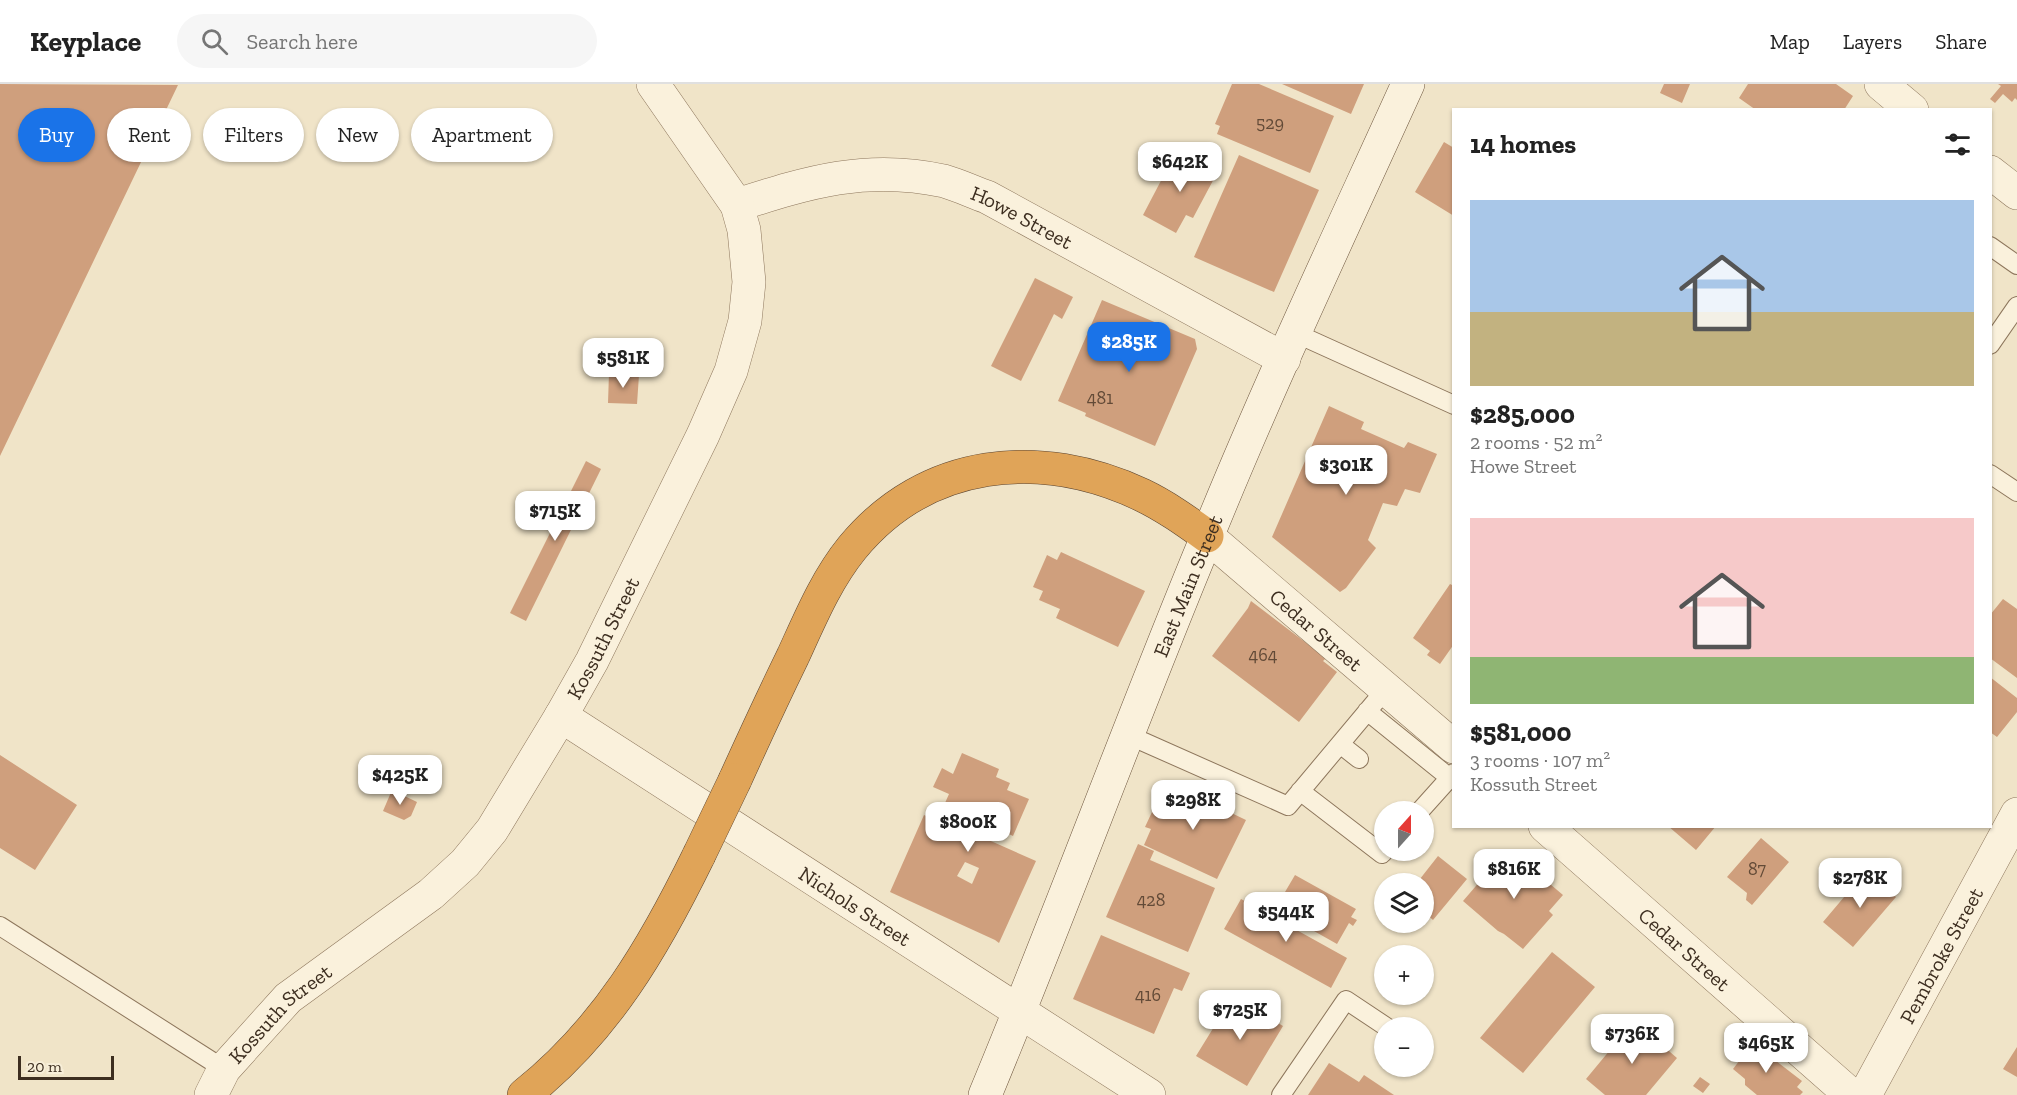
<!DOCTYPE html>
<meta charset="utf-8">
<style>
:root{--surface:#fff;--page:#f6f6f6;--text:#222;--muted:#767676;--line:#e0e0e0;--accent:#1a73e8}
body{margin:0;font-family:"Zilla Slab",serif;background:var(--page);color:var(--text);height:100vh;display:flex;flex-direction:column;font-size:22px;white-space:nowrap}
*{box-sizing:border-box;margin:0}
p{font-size:20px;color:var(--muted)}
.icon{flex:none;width:33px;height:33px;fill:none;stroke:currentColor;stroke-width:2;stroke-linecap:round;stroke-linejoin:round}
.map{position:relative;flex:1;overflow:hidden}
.panel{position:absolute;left:1452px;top:24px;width:540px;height:720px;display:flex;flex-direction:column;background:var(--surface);border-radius:0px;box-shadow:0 2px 4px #0004}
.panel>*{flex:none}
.hud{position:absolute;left:18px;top:24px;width:570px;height:54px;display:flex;gap:12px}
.needle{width:39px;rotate:21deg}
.buttons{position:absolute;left:1374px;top:717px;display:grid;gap:12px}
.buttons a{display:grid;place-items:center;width:60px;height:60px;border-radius:50%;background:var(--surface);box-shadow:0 2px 4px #0004;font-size:30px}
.scale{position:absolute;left:18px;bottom:15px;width:96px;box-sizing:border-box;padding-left:6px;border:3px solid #3d2e20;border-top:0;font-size:16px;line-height:21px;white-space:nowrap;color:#3d2e20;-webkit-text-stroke:4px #f7eed8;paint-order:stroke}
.price{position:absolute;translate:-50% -51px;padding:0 14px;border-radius:12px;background:#fff;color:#222;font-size:20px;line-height:39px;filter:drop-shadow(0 2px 3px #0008)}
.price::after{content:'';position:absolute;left:50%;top:36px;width:18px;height:14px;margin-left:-9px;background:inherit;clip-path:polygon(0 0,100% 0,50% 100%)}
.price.selected{background:var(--accent);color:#fff}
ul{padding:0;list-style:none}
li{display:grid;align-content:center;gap:12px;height:318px;padding:0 18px}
li span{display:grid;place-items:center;height:186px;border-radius:0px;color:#555}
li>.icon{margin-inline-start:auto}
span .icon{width:108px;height:108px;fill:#fffc;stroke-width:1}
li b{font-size:26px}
h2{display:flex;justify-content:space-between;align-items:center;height:72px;padding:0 18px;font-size:26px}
.pill{padding:0 21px;border-radius:27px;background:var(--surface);box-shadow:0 2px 4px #0004;font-size:21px;line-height:54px}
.pill.selected{background:var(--accent);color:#fff}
header{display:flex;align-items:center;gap:36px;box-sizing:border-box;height:84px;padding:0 30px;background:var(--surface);border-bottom:2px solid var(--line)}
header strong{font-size:28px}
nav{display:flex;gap:33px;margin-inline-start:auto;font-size:21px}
.search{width:420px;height:54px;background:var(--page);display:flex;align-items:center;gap:15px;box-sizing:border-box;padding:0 21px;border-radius:33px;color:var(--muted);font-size:22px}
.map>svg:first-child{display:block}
</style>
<header>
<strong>Keyplace</strong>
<div class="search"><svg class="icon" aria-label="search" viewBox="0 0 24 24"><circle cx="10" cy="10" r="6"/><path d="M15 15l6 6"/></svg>Search here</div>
<nav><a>Map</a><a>Layers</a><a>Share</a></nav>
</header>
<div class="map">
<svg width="2017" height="1011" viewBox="0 0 2017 1011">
<rect width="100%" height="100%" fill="#f0e4c8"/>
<path fill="#cf9f7d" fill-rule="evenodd" d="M0,0L178,1L0,372Z
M1232,0H1259L1334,32L1310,89L1217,50L1220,42L1215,40Z
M1282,0H1364L1351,30Z
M1664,0H1690L1682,19L1660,9Z
M1748,0H1836L1853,12L1844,26H1756L1739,14Z
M1998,0H2017V16L2015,14L2012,18L2003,10L1995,19L1990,15L2001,2Z
M1444,58L1454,64V132L1415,108Z
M1176,68L1217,89L1193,134L1186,131L1176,149L1143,131Z
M1239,71L1319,106L1274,208L1194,173Z
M1035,194L1073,213L1062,235L1054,230L1021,297L991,282Z
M1102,216L1195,255L1197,265L1155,362L1085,332L1086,329L1058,317Z
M609,289L639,291L637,320L608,319Z
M1329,322L1364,338L1361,345L1404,364L1408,358L1437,370L1420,409L1405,405L1397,422L1383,419L1368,456L1376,464L1346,504L1340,508L1272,453Z
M586,377L601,385L526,537L510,529Z
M1061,468L1145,507L1118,563L1056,534L1060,525L1039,516L1043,507L1033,503L1047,471L1057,476Z
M1450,500L1454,502V560L1440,580L1427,571L1430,567L1413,554Z
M2003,515L2017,525V594L1990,574V531Z
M1251,517L1326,574L1323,577L1337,588L1299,638L1212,572L1248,524Z
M1990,593L2017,614V628L1997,653L1990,648Z
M962,669L999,685L996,693L1010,699L1007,706L1029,715L1013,752L990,741L984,754L1036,777L999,859L995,856L890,808L924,731L937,737L949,710L933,703L942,684L953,690ZM965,778L979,784L972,800L957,792Z
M0,671L77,721L35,786L0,764Z
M1173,701L1246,736L1217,795L1144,761L1151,745L1145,743L1159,713L1162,714L1166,707L1170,708Z
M392,706L417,718L411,732L404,736L383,727Z
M1668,742H1716L1696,766Z
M1761,754L1789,778L1752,821L1746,816L1747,809L1727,793Z
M1138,760L1154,767L1150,776L1215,804L1188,868L1106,833Z
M1512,768L1563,811L1549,827L1553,831L1523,865L1504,850L1498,847L1463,817L1494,781L1498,784Z
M1438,772L1467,795L1433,836L1424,828V800H1416Z
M1866,787L1896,813L1853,863L1823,838Z
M1295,791L1356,825L1351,833L1357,836L1353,842L1349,839L1337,860L1275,825Z
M1241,815L1347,874L1331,904L1224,845Z
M1101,851L1190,889L1182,907L1174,904L1154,950L1073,915Z
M1552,868L1595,903L1523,989L1480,954Z
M1233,912L1283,942L1247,1002L1196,972Z
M1634,937L1677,974L1646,1011H1605L1586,995Z
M1753,959L1802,997L1797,1003L1803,1008L1800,1011H1757L1745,1001V995L1733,985Z
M2017,963V993L2003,985Z
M1329,979L1359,998L1364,991L1394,1011H1308Z
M1700,993L1710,1000L1703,1009L1693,1002Z"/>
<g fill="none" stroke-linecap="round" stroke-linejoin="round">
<g stroke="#8d765c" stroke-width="20">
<path id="service" d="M1990,162L2017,181
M1295,249L1454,321
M1990,261L2017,222
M1990,390L2017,408
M1367,627L1450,694
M1128,651L1288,722L1386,605
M1340,660L1359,675
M1300,707L1382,770L1385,766
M1419,728L1454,689
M0,842L224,985
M1281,1011L1346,916L1388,944"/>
</g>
<g stroke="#8d765c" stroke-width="34">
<g id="minor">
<path d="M1881,0L1912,26"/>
<path d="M1990,88L2017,109"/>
<path id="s1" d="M737,121C809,98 867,80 944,97C958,101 973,108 987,113L1284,275"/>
<path id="s2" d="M1207,452L1454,663"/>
<path id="s3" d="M561,632L1149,1011"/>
<path id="s4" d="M1545,742L1851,1011"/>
</g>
</g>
<g stroke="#8d765c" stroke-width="34">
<g id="tertiary">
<path id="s5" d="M211,1011L224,985L288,914L431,810L465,779L492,746L561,632L592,577L703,351L731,287L745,237L749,198L744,146L737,121L653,0"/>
<path id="s6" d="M1865,1011L2017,730"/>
</g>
</g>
<g stroke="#6f573f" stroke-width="34">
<g id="secondary">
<path id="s7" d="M985,1011C1062,826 1130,638 1207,453C1269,300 1340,150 1408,0"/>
</g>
</g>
<g stroke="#5b4430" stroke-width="34">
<path id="motorway" d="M735,696C754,654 773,613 793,572C810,535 826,496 852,464C926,374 1040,363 1142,411C1165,422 1186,437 1207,452
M524,1011C606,946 654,863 699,771"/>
</g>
<use href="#service" stroke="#faf1dc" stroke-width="18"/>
<use href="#minor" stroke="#faf1dc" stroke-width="33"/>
<use href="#tertiary" stroke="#faf1dc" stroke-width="33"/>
<use href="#secondary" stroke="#faf1dc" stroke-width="33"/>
<use href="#motorway" stroke="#e0a458" stroke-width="33"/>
<g stroke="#5b4430" stroke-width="34" stroke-linecap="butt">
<path id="motorway-bridge" d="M699,771L735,696"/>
</g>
<use href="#motorway-bridge" stroke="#e0a458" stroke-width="33"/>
</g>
<g text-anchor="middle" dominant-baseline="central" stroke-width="6" stroke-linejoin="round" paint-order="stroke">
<g font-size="18" fill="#624a37">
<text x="1270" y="39">529</text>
<text x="1100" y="314">481</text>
<text x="1263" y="571">464</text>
<text x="1757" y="785">87</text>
<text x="1151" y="816">428</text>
<text x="1148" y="911">416</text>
</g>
<g font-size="21" fill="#3d2e20" stroke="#f7eed8">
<text stroke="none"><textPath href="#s1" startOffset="297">Howe Street</textPath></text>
<text stroke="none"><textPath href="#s7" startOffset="548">East Main Street</textPath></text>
<text stroke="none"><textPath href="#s2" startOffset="144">Cedar Street</textPath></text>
<text stroke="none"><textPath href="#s5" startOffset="612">Kossuth Street</textPath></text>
<text stroke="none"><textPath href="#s3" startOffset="350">Nichols Street</textPath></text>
<text stroke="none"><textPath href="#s4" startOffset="186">Cedar Street</textPath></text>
<text stroke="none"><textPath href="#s6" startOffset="159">Pembroke Street</textPath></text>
<text stroke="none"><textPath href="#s5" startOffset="108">Kossuth Street</textPath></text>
</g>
</g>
</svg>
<div class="buttons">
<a><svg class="needle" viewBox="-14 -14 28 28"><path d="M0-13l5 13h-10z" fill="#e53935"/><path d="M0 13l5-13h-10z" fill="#767676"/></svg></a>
<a><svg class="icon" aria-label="layers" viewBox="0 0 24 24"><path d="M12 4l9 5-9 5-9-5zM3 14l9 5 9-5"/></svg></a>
<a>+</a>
<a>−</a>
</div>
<div class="scale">20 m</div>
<b class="price" style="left:1180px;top:109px">$642K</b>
<b class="price selected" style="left:1129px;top:289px">$285K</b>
<b class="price" style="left:623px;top:305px">$581K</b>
<b class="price" style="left:1346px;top:412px">$301K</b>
<b class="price" style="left:555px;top:458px">$715K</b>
<b class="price" style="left:400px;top:722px">$425K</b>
<b class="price" style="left:1193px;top:747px">$298K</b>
<b class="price" style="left:968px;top:769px">$800K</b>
<b class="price" style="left:1514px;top:816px">$816K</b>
<b class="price" style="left:1860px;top:825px">$278K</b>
<b class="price" style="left:1286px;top:859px">$544K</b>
<b class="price" style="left:1240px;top:957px">$725K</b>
<b class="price" style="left:1632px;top:981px">$736K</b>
<b class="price" style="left:1766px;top:990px">$465K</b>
<div class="hud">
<a class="pill selected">Buy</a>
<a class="pill">Rent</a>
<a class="pill">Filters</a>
<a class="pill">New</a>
<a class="pill">Apartment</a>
</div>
<section class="panel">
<h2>14 homes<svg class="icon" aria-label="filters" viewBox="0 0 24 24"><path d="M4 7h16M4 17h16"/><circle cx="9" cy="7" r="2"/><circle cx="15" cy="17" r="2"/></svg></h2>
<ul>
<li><span style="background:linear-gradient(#a9c7e8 60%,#c2b280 0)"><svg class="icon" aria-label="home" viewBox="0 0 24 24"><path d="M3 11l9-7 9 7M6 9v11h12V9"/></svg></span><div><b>$285,000</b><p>2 rooms · 52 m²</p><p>Howe Street</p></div></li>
<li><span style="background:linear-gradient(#f6c9c9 75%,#8fb573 0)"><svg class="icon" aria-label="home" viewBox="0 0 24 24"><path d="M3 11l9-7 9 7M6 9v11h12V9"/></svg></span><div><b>$581,000</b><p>3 rooms · 107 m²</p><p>Kossuth Street</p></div></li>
</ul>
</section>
</div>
